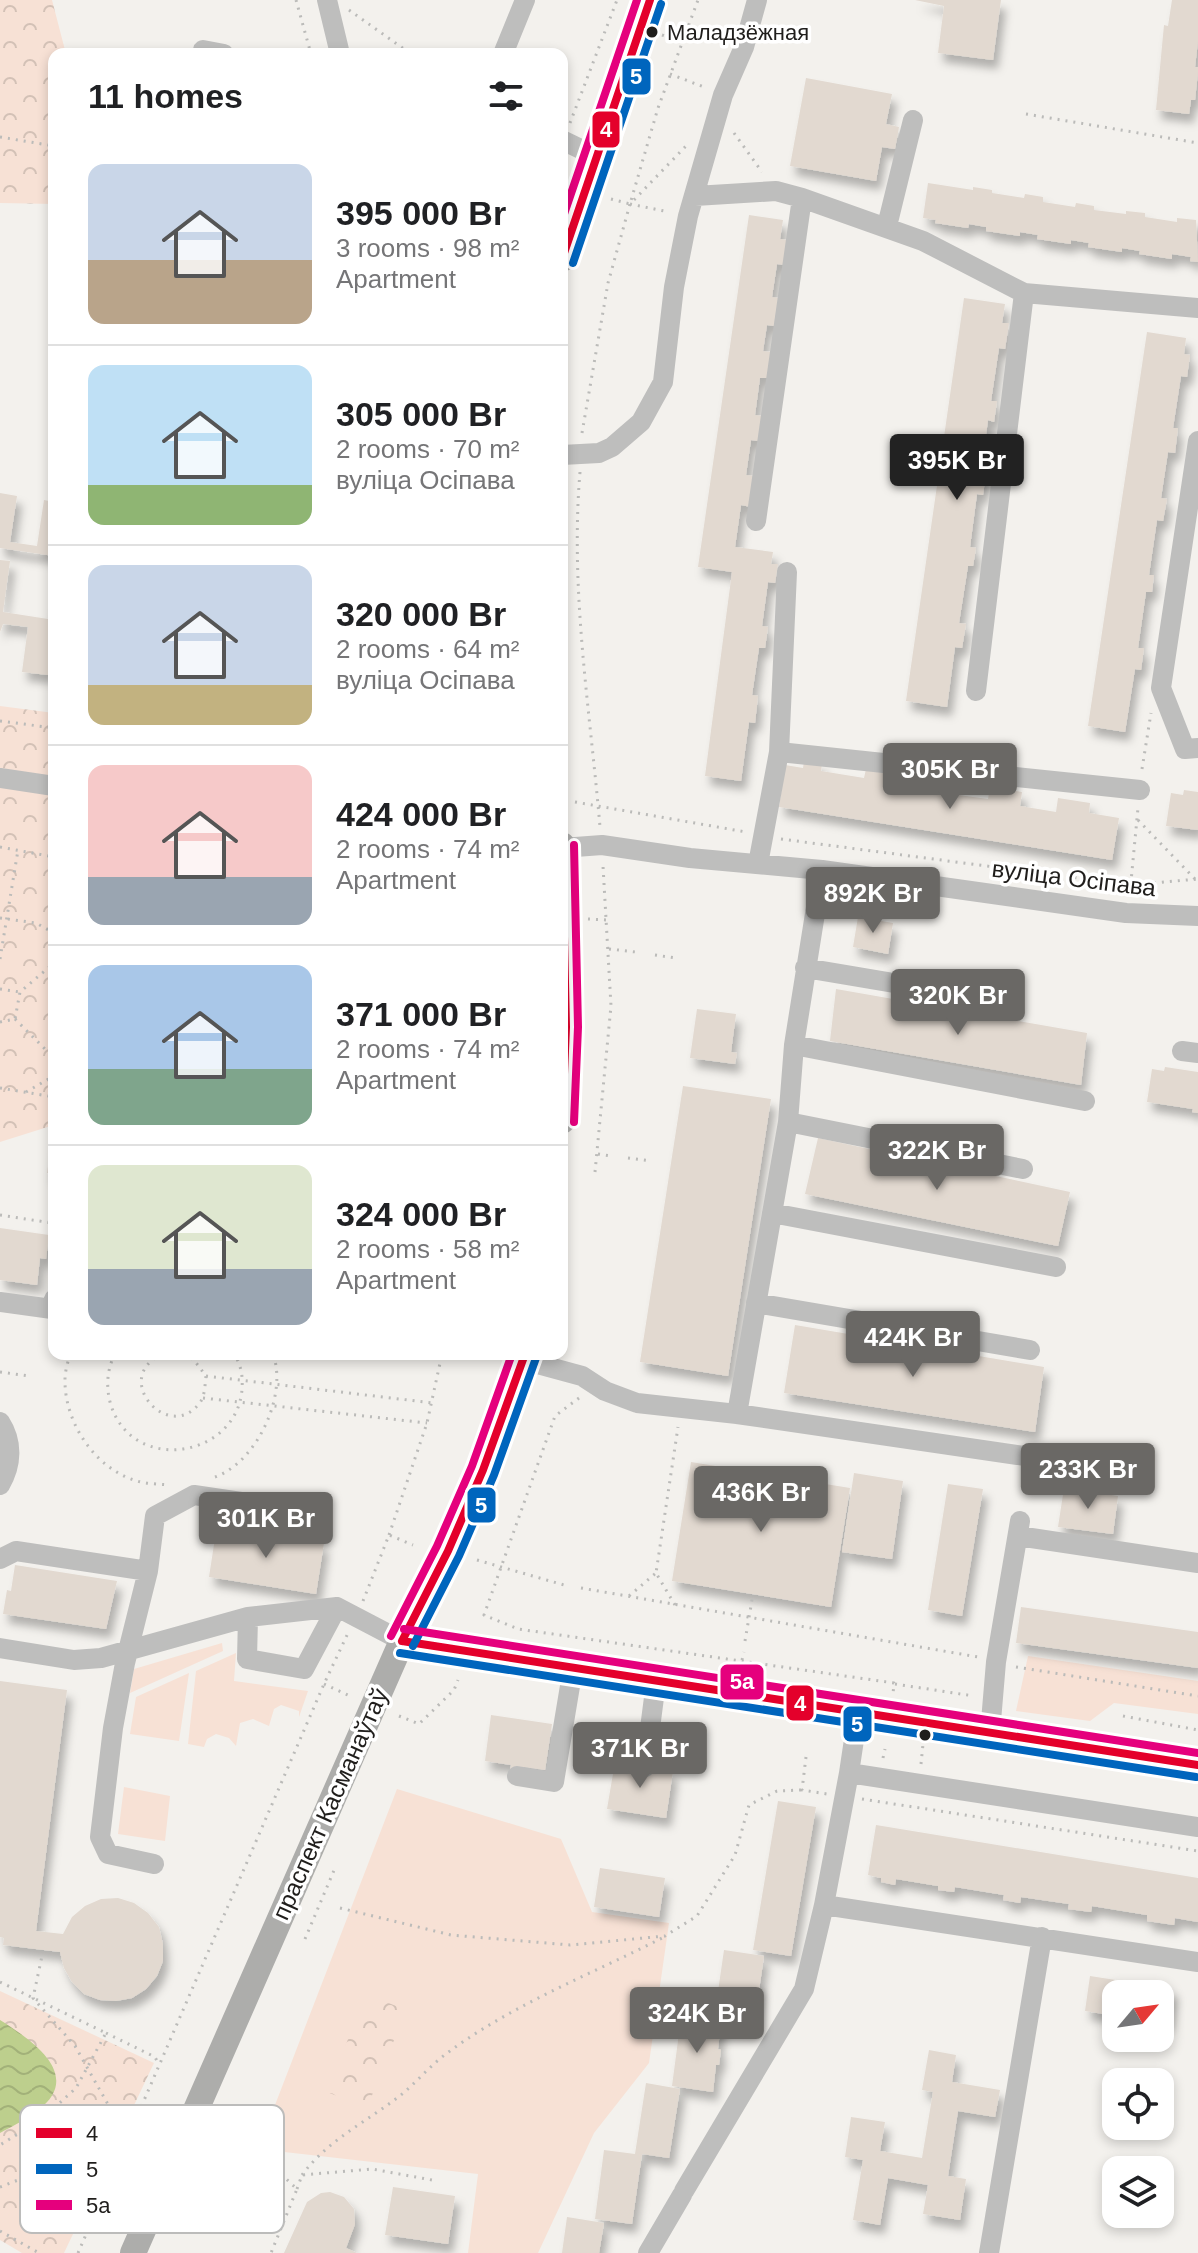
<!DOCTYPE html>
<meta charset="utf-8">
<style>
:root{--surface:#fff;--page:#f2f2f2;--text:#202124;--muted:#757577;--line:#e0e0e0;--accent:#6a6865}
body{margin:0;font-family:Helvetica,sans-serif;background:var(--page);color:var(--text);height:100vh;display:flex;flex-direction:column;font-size:30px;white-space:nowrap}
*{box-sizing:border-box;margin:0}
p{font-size:26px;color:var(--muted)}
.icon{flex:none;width:44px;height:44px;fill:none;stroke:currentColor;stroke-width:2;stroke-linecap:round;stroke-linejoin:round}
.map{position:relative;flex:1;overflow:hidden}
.drawer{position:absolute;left:48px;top:48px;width:520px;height:1312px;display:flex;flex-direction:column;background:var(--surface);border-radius:16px;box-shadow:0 4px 12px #0003}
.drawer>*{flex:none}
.needle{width:52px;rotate:61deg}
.buttons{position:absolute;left:1102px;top:1980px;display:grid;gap:16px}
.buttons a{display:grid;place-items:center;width:72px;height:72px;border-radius:16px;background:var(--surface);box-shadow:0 4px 12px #0003;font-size:40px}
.price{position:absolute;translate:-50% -68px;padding:0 18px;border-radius:8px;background:var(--accent);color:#fff;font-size:26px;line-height:52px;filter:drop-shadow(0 2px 4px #0008)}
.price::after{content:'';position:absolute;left:50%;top:48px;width:24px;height:18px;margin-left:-12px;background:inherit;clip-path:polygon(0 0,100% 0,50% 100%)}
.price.active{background:#222;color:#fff}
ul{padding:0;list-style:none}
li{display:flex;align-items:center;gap:24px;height:200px;padding:0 40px}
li+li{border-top:2px solid var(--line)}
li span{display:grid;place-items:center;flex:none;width:224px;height:160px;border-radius:16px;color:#555}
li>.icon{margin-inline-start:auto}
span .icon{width:96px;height:96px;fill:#fffc;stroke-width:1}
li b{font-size:34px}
h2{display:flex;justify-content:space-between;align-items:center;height:96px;padding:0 40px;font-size:34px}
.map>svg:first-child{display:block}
</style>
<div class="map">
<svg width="1198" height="2253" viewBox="0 0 1198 2253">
<defs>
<pattern id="park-crowns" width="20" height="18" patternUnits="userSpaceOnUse" patternTransform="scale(2)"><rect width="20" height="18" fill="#f7e1d5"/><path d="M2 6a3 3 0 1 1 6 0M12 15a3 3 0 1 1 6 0" fill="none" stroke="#d3c1b6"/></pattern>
<pattern id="water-waves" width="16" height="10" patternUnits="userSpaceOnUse" patternTransform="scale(2)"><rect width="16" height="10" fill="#bdcf8d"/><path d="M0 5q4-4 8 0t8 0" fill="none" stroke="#a2b179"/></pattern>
<filter id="shadow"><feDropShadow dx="5" dy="9" stdDeviation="4" flood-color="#0004"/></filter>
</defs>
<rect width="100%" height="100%" fill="#f3f1ed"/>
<path fill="#f7e1d5" d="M222,1643L223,1651L130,1693L134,1669Z
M236,1653L234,1681L308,1691L299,1717V1711L281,1705L274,1709L269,1726L253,1719L240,1723L236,1746L229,1738L216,1734L207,1739L204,1747L188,1744L196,1671Z
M1028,1656L1198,1681V1714L1114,1703L1090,1721L1016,1711Z
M189,1673L179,1741L130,1734L136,1697Z
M124,1787L170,1796L165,1841L118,1834Z
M397,1789L561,1839L592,1912L669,1923L649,2063L594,2133L538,2253H468L478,2174L258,2149Z"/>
<path fill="url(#park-crowns)" d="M0,0H52L66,54H54V204L0,203Z
M0,706L54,713V1125L0,1142Z
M0,1991L154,2063L64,2253H22L0,2240Z
M366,1994L406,2010L367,2108L327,2092Z"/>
<path fill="url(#water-waves)" d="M0,2020C30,2039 85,2075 38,2110C27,2119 13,2126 0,2133Z"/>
<path fill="#e2d9d0" filter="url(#shadow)" d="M915,0H1001L993,60L938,53L944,6Z
M1172,0H1198V41L1195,67H1198V72L1195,100H1191L1189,114L1156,110L1164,25L1168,26Z
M806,78L892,94L886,124L899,127L895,149L882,147L876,181L790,166Z
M928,183L973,190V187L992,190V193L1024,198L1025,194L1043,197V202L1075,207L1076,203L1094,206V210L1126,214V211L1145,213V217L1177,222V218L1196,220L1198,262L1190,261L1191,257L1172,254V259L1139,254L1140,251L1122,248V252L1088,247L1089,243L1071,240V244L1037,239L1038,235L1020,232V236L986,231V227L969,224L968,228L935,223L936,220L923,218Z
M749,215L783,220L780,239L788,240L785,265L777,264L772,297L778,298L774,326L767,325L763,351L771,352L767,378H760L755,415L763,416L759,441L751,440L746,475L755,476L751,507L741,505L735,547L773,552L771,564H778L775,583L768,582L762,626L768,627L765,648H759L752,695L758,696L755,723L749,722L741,781L705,776L732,572L698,567Z
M964,298L1005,304L1002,323H1009L1005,349L999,348L991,401H997L994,422L988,420L981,473H986L983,495L977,494L970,547L976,548L973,566H968L959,623L966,624L962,648L955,647L947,707L906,701Z
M1147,332L1186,338L1184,354L1190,355L1187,377L1181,376L1173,428H1178L1175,453L1168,452L1161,498L1167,499L1163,521L1157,520L1149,575H1154L1152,592H1146L1138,648H1144L1141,670L1135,669L1125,732L1088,726Z
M0,493L17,496L10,542L37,546L44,500L54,502V556L0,548Z
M0,560L10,561L3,612L48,619L54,593V636L48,675L22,672L28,627L3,624L0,632Z
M804,761L822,764L821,771L864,778L866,769L887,772L886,782L921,788L923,777L953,782L951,794L988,799L990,787L1022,792L1020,806L1056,812L1058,798L1090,803L1089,813L1119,818L1112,860L779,807L785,765L803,768Z
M1184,790L1198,792V830L1166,826L1171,793L1183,795Z
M858,917L893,923L888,954L853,947Z
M836,989L1087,1033L1081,1085L830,1041Z
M697,1009L736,1014L731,1052L737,1053L735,1064L690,1058Z
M1165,1067L1198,1072V1113L1192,1112L1193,1109L1147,1102L1152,1069L1164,1071Z
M683,1086L771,1099L728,1376L640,1362Z
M818,1138L1070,1192L1058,1246L805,1194Z
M51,1144H54V1174L47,1173Z
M0,1228L49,1235L46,1259L40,1258L37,1285L0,1280Z
M795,1325L1044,1367L1035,1432L784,1393Z
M691,1462L850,1488L831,1607L672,1581Z
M854,1473L903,1481L892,1559L842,1552Z
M948,1484L983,1489L962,1616L928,1610Z
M1064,1488L1118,1496L1113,1534L1058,1527Z
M217,1525L324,1543L316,1594L209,1577Z
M15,1565L117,1581L106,1629L3,1614L7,1590L11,1591Z
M1021,1607L1198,1632V1668L1016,1643Z
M0,1681L67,1690L36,1931L63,1934L72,1917L85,1906L101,1899L118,1898L134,1903L148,1913L159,1927L163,1944V1961L157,1976L146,1989L132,1998L116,2001L100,2000L84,1994L72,1982L64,1968L60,1952L3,1945L4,1938L0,1937Z
M491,1715L552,1724L545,1770L524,1767L523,1772L510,1770L511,1765L485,1761Z
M615,1762L673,1771L666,1818L607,1809Z
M778,1801L816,1807L791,1956L753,1950Z
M876,1825L1198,1878V1922L1175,1918L1174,1925L1147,1921V1915L1092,1906L1091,1912L1068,1909L1069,1904L1021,1897L1020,1903L1003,1900L1004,1895L955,1887L954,1892L938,1890V1886L896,1879L895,1885L881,1882V1878L868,1875Z
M600,1868L665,1878L659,1917L594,1907Z
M724,1950L764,1956L754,2025L714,2019Z
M1090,1976L1173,1989L1168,2023L1160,2022V1994H1116V2016L1085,2011Z
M681,2018L721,2023L718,2049L721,2050L719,2065H716L713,2092L672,2086Z
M929,2050L956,2055L952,2082L1000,2090L995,2117L958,2111L948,2176L966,2179L960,2220L923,2214L928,2185L888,2178L880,2225L853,2220L863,2160L845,2157L851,2117L885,2122L880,2151L922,2158L933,2092L922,2090Z
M646,2083L680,2089L669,2158L642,2154L632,2224L595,2219L604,2150L635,2154Z
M393,2187L455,2196L448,2244L385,2235Z
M330,2192L344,2197L354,2209L355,2224L346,2248L357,2253H284L307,2202L321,2193Z
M567,2217L604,2223L599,2253H562Z"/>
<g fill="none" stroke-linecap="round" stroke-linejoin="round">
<path stroke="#bbbbb9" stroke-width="3" stroke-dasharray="2 6" stroke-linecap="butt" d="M296,0L311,54
M349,10L411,54
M662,35L681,42
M670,74L704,87
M1026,114L1198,143
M570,123L617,0
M734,133L762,172
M0,137L54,146
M611,199L630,204L658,108L698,0
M630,204L669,212
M582,433L608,283L630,204L687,145
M580,472C570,592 590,709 600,827
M0,721L54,728
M1142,769L1151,713
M575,802L746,832
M1138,820L1195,879
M781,839L1131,885L1198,879
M0,847L54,857
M1130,892L1138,808
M0,918L36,923L54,933
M588,919L607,920
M609,949L636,952
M655,955L676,958
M0,959L18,850
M0,989L20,992
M15,1019L54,1058
M0,1022L15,1019L20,992L54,963
M0,1088L54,1097
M26,1092L54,1076
M598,1154L611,1156
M628,1158L651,1161
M595,1172L611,1006L603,866
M0,1215L52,1223
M70,1354C68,1362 65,1371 65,1379C64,1422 95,1469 137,1481C147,1484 159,1484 169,1485
M115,1354C107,1369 106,1386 110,1402C131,1479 248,1457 242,1378C242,1370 238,1361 235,1354
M162,1354C109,1379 171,1446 201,1401C205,1394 205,1384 206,1376L194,1360L184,1354
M0,1372L29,1376
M206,1376L433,1403
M203,1398L427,1423
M579,1398L555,1416L484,1615L518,1629L894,1683L893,1694
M215,1477C257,1462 288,1395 273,1354
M389,1535L427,1423L442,1354
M477,1560L564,1585
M581,1588L978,1657
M629,1596L656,1573
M363,1601L389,1535L413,1545
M675,1605L656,1573L678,1427
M745,1641L753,1594
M742,1660L744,1652
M1016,1667L1198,1696
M324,1684L350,1696
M895,1684L974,1696
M399,1716L419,1724L454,1690L458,1680
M1123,1716L1198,1730
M806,1757L802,1790L827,1794
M883,1758L885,1749
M921,1764L923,1744
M862,1799L1198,1851
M340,1908L451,1935L570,1945L665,1936L697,1916L735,1855L749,1805L777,1791L802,1790
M305,1939L335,1868
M0,1982L106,2033L76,2088L42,2119L0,2145
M106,2033L155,2057L159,2065
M240,2136L297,2189L271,2253
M302,2175C327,2141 364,2123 397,2098C413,2086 426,2070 442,2057C508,2006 590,1975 664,1937
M0,2187L127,2138L75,2046L33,1998L42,1956
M297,2189L302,2175L372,2169L432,2180
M0,2231L39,2253
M78,2253L324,1684L348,1633"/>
<path stroke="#bebebd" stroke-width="20" d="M327,0L340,54
M203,50L224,54
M503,54L525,0
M562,140L595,156
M695,196L776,191L802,198L923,241L1024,293L1198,308
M887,226L913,120
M1198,441L1161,688L1185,749L1198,748
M562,455L599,453L612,447L641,422L663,382L674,287L688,216L723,95L744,47L757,0
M756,521L802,198
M976,691L1024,293
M779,752L787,572
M0,778L54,786
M562,848L602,845L690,858L822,870L1126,913L1198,916
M758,864L779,752L1140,790
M805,968L959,994
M794,1045L1085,1101
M1182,1051L1198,1053
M788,1122L1023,1169
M772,1213L1056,1267
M0,1302L52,1309L54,1299
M756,1303L1030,1350
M523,1360L582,1376L605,1391L637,1403L737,1414L1052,1460
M737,1414L788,1122L794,1045L822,870
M0,1422C13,1442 12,1465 0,1485
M1018,1536L1198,1563
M0,1559L16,1551L148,1571
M248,1617L247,1659L304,1669L337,1607
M0,1648L74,1660L101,1658L248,1617L337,1607L402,1641
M858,1713L849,1773L1198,1827
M990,1733L996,1662L1020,1521
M645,1767L656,1682
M849,1773L824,1905L1198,1962
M517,1776L554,1782L573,1668
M154,1864L108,1854L100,1837L113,1728L125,1663L148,1571L155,1516L194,1495L318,1513
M684,2191L804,1989L824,1905
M648,2253L682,2195
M989,2253L1042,1937"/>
<path stroke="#adadab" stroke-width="26" d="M562,259L595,156L650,0
M562,845L566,1027L562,1121
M402,1641L1198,1765
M133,2253L402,1641L448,1551L483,1470L525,1354"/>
<g stroke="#fff" stroke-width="14">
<path id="bus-1" d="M562,259L650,0
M562,845L566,1027L562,1121
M402,1641L1198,1765
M402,1641L448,1551L483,1470L525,1354"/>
</g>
<g stroke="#fff" stroke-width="14">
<path id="bus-2" d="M573,263L661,4
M413,1646L459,1556L494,1475L536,1358
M400,1653L1196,1777"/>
</g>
<g stroke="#fff" stroke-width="14">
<path id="bus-3" d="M562,220L637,0
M574,1122L578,1027L574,845
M404,1629L1198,1753
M391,1636L437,1546L472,1466L512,1354"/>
</g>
<use href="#bus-1" stroke="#e4002b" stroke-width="8"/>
<use href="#bus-2" stroke="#0065bd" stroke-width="8"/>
<use href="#bus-3" stroke="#e5007d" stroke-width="8"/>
</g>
<g fill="#201e1c" stroke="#fff" stroke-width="3">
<circle cx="652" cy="32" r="7"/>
<circle cx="925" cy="1735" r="7"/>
</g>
<g text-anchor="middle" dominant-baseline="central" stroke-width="7" stroke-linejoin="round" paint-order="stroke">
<g font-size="22" fill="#201e1c" stroke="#fff" text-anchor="start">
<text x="667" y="32">Маладзёжная</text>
</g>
<g font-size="24" fill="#201e1c" stroke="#fff">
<text transform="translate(1074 878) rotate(7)">вуліца Осіпава</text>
<text transform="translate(330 1804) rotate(-66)">праспект Касманаўтаў</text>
</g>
</g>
<rect x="20" y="2105" width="264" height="128" rx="12" fill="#fff" stroke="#bcbcbb" stroke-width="2"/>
<rect x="36" y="2128" width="36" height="10" fill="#e4002b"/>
<rect x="36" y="2164" width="36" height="10" fill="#0065bd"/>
<rect x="36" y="2200" width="36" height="10" fill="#e5007d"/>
<g font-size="22" fill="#201e1c">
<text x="86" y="2141">4</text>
<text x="86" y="2177">5</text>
<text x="86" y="2213">5а</text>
</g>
<g stroke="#fff" stroke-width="3">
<rect x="621" y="57" width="31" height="39" rx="8" fill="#0065bd"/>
<rect x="591" y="110" width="30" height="39" rx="8" fill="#e4002b"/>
<rect x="466" y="1486" width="31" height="38" rx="8" fill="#0065bd"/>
<rect x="719" y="1663" width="46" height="38" rx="8" fill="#e5007d"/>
<rect x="785" y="1684" width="30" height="38" rx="8" fill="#e4002b"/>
<rect x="842" y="1705" width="31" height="38" rx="8" fill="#0065bd"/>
</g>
<g font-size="22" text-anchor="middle" font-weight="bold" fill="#fff">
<text x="636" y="84">5</text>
<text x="606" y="137">4</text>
<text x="481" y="1513">5</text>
<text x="742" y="1689">5а</text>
<text x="800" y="1711">4</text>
<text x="857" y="1732">5</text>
</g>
</svg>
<div class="buttons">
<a><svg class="needle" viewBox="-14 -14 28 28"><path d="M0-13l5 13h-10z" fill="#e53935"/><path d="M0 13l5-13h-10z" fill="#757577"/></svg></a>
<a><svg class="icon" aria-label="locate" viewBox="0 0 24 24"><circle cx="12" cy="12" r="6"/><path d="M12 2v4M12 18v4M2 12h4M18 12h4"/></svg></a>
<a><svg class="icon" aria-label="layers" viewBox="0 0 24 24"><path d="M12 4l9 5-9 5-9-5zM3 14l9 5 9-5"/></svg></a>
</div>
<b class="price active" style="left:957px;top:502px">395K Br</b>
<b class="price" style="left:950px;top:811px">305K Br</b>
<b class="price" style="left:873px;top:935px">892K Br</b>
<b class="price" style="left:958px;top:1037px">320K Br</b>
<b class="price" style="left:937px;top:1192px">322K Br</b>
<b class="price" style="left:913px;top:1379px">424K Br</b>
<b class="price" style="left:1088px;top:1511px">233K Br</b>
<b class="price" style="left:761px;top:1534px">436K Br</b>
<b class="price" style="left:266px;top:1560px">301K Br</b>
<b class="price" style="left:640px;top:1790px">371K Br</b>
<b class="price" style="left:697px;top:2055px">324K Br</b>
<section class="drawer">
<h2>11 homes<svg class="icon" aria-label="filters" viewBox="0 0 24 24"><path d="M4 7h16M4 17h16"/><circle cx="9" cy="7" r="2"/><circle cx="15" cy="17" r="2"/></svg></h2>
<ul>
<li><span style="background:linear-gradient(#c9d6e8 60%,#b9a48a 0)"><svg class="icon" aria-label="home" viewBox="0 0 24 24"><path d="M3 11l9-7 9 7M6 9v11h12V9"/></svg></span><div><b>395 000 Br</b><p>3 rooms · 98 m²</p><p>Apartment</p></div></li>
<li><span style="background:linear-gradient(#bfe0f5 75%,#8fb573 0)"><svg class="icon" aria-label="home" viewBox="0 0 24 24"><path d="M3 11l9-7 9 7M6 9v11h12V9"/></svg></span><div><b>305 000 Br</b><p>2 rooms · 70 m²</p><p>вуліца Осіпава</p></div></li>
<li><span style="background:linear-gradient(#c9d6e8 75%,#c2b280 0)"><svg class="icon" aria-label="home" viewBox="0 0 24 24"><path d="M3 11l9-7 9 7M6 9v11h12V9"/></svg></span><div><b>320 000 Br</b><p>2 rooms · 64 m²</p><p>вуліца Осіпава</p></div></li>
<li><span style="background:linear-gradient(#f6c9c9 70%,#9aa5b1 0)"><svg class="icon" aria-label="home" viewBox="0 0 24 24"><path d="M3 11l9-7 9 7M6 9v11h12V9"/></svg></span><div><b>424 000 Br</b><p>2 rooms · 74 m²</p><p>Apartment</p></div></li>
<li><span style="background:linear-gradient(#a9c7e8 65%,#7fa58c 0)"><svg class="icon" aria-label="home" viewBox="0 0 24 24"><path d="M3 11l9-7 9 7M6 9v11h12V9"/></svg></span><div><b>371 000 Br</b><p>2 rooms · 74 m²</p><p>Apartment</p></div></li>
<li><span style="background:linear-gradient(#dfe7d0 65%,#9aa5b1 0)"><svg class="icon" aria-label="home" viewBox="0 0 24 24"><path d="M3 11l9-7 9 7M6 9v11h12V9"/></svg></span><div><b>324 000 Br</b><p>2 rooms · 58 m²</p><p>Apartment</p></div></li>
</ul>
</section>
</div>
